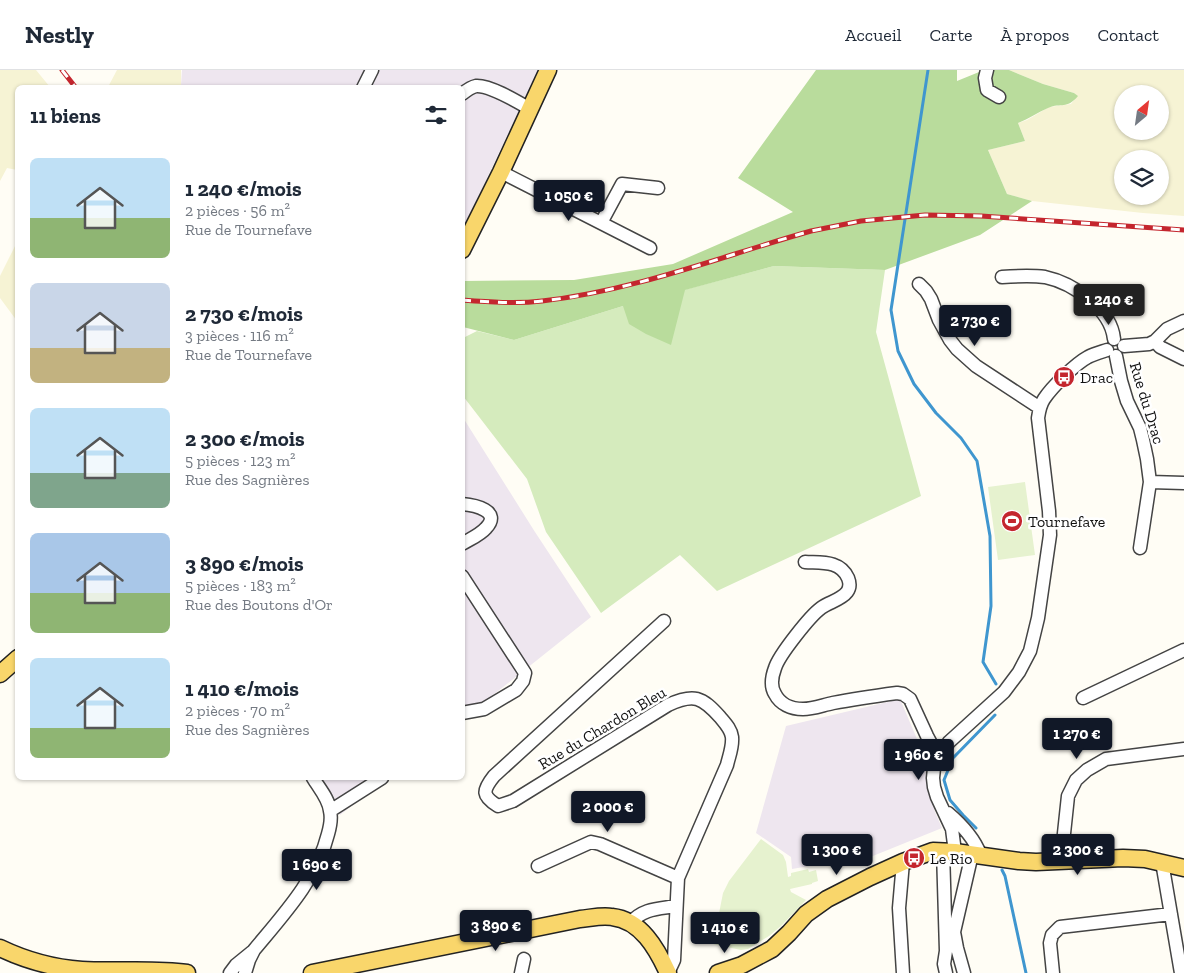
<!DOCTYPE html>
<html lang="fr">
<meta charset="utf-8">
<style>
:root{--surface:#fff;--page:#f6f6f7;--text:#1f2937;--muted:#747a83;--line:#e0e1e3;--accent:#111827}
body{margin:0;font-family:"Zilla Slab",serif;background:var(--page);color:var(--text);height:100vh;display:flex;flex-direction:column;font-size:19px;white-space:nowrap}
*{box-sizing:border-box;margin:0}
p{font-size:16px;color:var(--muted)}
.icon{flex:none;width:28px;height:28px;fill:none;stroke:currentColor;stroke-width:2;stroke-linecap:round;stroke-linejoin:round}
.map{position:relative;flex:1;overflow:hidden}
.details{position:absolute;left:15px;top:15px;width:450px;height:695px;display:flex;flex-direction:column;background:var(--surface);border-radius:8px;box-shadow:0 1px 4px #0004}
.details>*{flex:none}
.needle{width:32px;rotate:29deg}
.tools{position:absolute;left:1114px;top:15px;display:grid;gap:10px}
.tools a{display:grid;place-items:center;width:55px;height:55px;border-radius:50%;background:var(--surface);box-shadow:0 1px 4px #0004;font-size:25px}
.price{position:absolute;translate:-50% -42px;padding:0 11px;border-radius:5px;background:var(--accent);color:#fff;font-size:16px;line-height:32px;filter:drop-shadow(0 1px 2px #0008)}
.price::after{content:'';position:absolute;left:50%;top:30px;width:15px;height:11px;margin-left:-8px;background:inherit;clip-path:polygon(0 0,100% 0,50% 100%)}
.price.active{background:#222;color:#fff}
ul{padding:0;list-style:none}
li{display:flex;align-items:center;gap:15px;height:125px;padding:0 15px}
li span{display:grid;place-items:center;flex:none;width:140px;height:100px;border-radius:8px;color:#555}
li>.icon{margin-inline-start:auto}
span .icon{width:60px;height:60px;fill:#fffc;stroke-width:1}
li b{font-size:21px}
h2{display:flex;justify-content:space-between;align-items:center;height:60px;padding:0 15px;font-size:21px}
header{display:flex;align-items:center;gap:30px;box-sizing:border-box;height:70px;padding:0 25px;background:var(--surface);border-bottom:1px solid var(--line)}
header strong{font-size:24px}
nav{display:flex;gap:28px;margin-inline-start:auto;font-size:18px}
.map>svg:first-child{display:block}
</style>
<header>
<strong>Nestly</strong>
<nav><a>Accueil</a><a>Carte</a><a>À propos</a><a>Contact</a></nav>
</header>
<div class="map">
<svg width="1184" height="903" viewBox="0 0 1184 903">
<rect width="100%" height="100%" fill="#fffdf5"/>
<path fill="#eee6ef" d="M182,0H538L481,121L463,157L462,18H190L181,15Z
M462,346L535,462L591,547L463,649Z
M900,629L920,676L935,742L942,758L863,790L833,792L792,799L791,787L756,763L786,656Z
M316,708H388L340,745Z"/>
<path fill="#f6f3d4" fill-rule="evenodd" d="M0,0H36L50,17L18,18L17,100L7,98L0,111Z
M117,0H181V15L187,17H108Z
M1009,0H1184V146L1143,143L1032,131L1007,124L988,80L1025,71L1018,53L1027,50L1049,37L1071,34L1077,26L1074,23L1043,14ZM1122,24H1160V61H1122ZM1122,89H1160V126H1122Z
M17,172L18,251H17L0,228V206Z"/>
<path fill="#d5ebbd" d="M774,196L885,200L876,262L921,426L717,521L680,485L601,543L546,462L527,409L463,326V268L477,261L514,270L623,236Z"/>
<path fill="#b9dc9c" d="M816,0H957V11L984,0H1009L1043,14L1074,23L1078,26C1066,40 1062,32 1048,38C1038,42 1029,49 1018,53L1025,71L988,80L1007,124L1032,131L980,165L885,200L774,196L685,220L671,275L646,264L629,254L623,236L514,270L463,257V211L574,210L673,194L793,142L738,108Z"/>
<path fill="#e6f2cf" d="M1025,412L1035,485L998,490L988,417Z
M761,769L783,785L786,792L788,807L791,806V803L808,799L809,802L816,800L818,811L812,813V814L790,819L791,822L806,830L781,856L769,866L748,879L741,880L713,874L723,823L729,811Z"/>
<g fill="none" stroke-linecap="round" stroke-linejoin="round">
<path stroke="#3f96cf" stroke-width="3" d="M928,0L891,240L898,281L914,314L936,343L961,368L977,391L990,466L991,536L983,592L996,614
M976,758L963,745L950,730L944,710L953,688L995,645
M1002,800L1005,806L1026,903"/>
<g stroke="#444" stroke-width="15">
<path id="minor" d="M987,0L985,8L987,20L999,27
M363,18L372,0
M462,24C467,20 471,17 476,16C490,15 518,32 530,39
M501,102L650,178
M601,153L622,114L658,118
M1002,207C1016,206 1030,205 1045,207C1073,213 1111,239 1114,269
M919,214L926,221L931,229L939,250L950,270L957,279L976,296L1040,338
M1155,271L1160,277L1184,289
M1124,276L1149,274L1155,271L1167,259L1184,251
M1116,286L1121,311L1127,331L1140,358L1143,370L1147,389L1150,412L1140,478
M1150,412L1184,413
M462,434C475,435 502,441 486,458C480,465 470,469 462,474
M805,492C821,493 840,490 848,508C850,513 850,518 847,522C841,530 829,532 821,538C810,546 779,585 775,598C772,606 770,616 775,624C780,634 791,639 803,639C813,639 823,635 833,633C854,629 875,626 897,623L903,624L910,629L927,666L935,681L940,685
M462,506L525,603L523,611L516,620L484,639L462,643
M664,551L494,706C482,721 482,726 498,736L513,731L668,635C694,623 702,627 720,647C725,653 731,659 732,667C733,677 729,686 727,695L678,808L674,890L668,903
M1083,628L1184,580
M330,741L382,708
M948,743C962,755 974,768 980,784
M943,781L946,881L944,894L946,903
M955,782L952,759L937,727L934,717L933,708L934,698L940,685L949,672L1004,622L1019,602L1030,581L1038,548L1050,465L1049,441L1038,348C1039,341 1040,335 1044,329C1052,317 1075,294 1088,287C1094,284 1101,282 1107,280
M1063,791L1062,782L1068,726L1076,710L1087,700L1106,689L1184,679
M903,792L899,838L903,903
M1162,792L1181,903
M538,796L591,772L600,774L678,808
M630,853C644,838 658,839 676,836
M230,903L236,895L252,882
M245,903L249,890L254,880C283,845 317,809 328,764C330,757 332,749 330,741C329,729 319,718 313,708
M521,903L524,889
M964,903L957,878L954,862L972,784
M1053,903L1050,873L1052,865L1060,857L1171,844"/>
</g>
<g stroke="#222" stroke-width="19">
<path id="major" d="M462,180L501,102L548,0
M0,604L18,588
M0,878C25,890 54,898 82,900C117,902 153,898 187,903
M312,903L580,849C591,848 602,845 612,847C641,850 657,879 668,903
M718,903L742,895L772,879L789,863L806,844L827,829L870,807L903,792L933,781L955,782L1019,791L1036,792L1123,788L1145,789L1184,798"/>
</g>
<use href="#minor" stroke="#fff" stroke-width="12"/>
<use href="#major" stroke="#f9d66b" stroke-width="16"/>
<g stroke="#c4262e" stroke-width="5">
<path id="rail" d="M62,0L76,18
M462,230C489,232 516,234 542,231C634,221 722,186 811,161L861,151L925,145L981,146L1184,160"/>
</g>
<use href="#rail" stroke="#fff" stroke-width="3" stroke-dasharray="9" stroke-linecap="butt"/>
</g>
<defs>
<g id="bus-disc" transform="scale(1.125)"><circle r="9.5" fill="#c4262e" stroke="#fff"/><path d="M-5-6H5V4H4V6H2V4H-2V6H-4V4H-5ZM-3.5-4V0h7V-4ZM-3.5 1.2v1.5H-2V1.2ZM2 1.2v1.5H3.5V1.2Z" fill="#fff"/></g>
<g id="stadium-disc" transform="scale(1.125)"><circle r="9.5" fill="#c4262e" stroke="#fff"/><path d="M0-5a6.5 5 0 1 0 0 10a6.5 5 0 1 0 0-10ZM-3.5-1.8h7v3.6h-7Z" fill="#fff"/></g>
</defs>
<g fill-rule="evenodd">
<use href="#bus-disc" x="1064" y="307"/>
<use href="#stadium-disc" x="1012" y="451"/>
<use href="#bus-disc" x="914" y="788"/>
</g>
<g text-anchor="middle" dominant-baseline="central" stroke-width="5" stroke-linejoin="round" paint-order="stroke">
<g font-size="16" fill="#111" stroke="#fff" text-anchor="start">
<text x="1080" y="307">Drac</text>
<text x="1028" y="451">Tournefave</text>
<text x="930" y="788">Le Rio</text>
</g>
<g font-size="16" fill="#111" stroke="#fff">
<text transform="translate(1147 333) rotate(73)">Rue du Drac</text>
<text transform="translate(602 658) rotate(-31)">Rue du Chardon Bleu</text>
</g>
</g>
</svg>
<div class="tools">
<a><svg class="needle" viewBox="-14 -14 28 28"><path d="M0-13l5 13h-10z" fill="#e53935"/><path d="M0 13l5-13h-10z" fill="#747a83"/></svg></a>
<a><svg class="icon" aria-label="layers" viewBox="0 0 24 24"><path d="M12 4l9 5-9 5-9-5zM3 14l9 5 9-5"/></svg></a>
</div>
<b class="price" style="left:569px;top:152px">1 050 €</b>
<b class="price active" style="left:1109px;top:256px">1 240 €</b>
<b class="price" style="left:975px;top:277px">2 730 €</b>
<b class="price" style="left:1077px;top:690px">1 270 €</b>
<b class="price" style="left:919px;top:711px">1 960 €</b>
<b class="price" style="left:608px;top:763px">2 000 €</b>
<b class="price" style="left:837px;top:806px">1 300 €</b>
<b class="price" style="left:1078px;top:806px">2 300 €</b>
<b class="price" style="left:317px;top:821px">1 690 €</b>
<b class="price" style="left:496px;top:882px">3 890 €</b>
<b class="price" style="left:725px;top:884px">1 410 €</b>
<section class="details">
<h2>11 biens<svg class="icon" aria-label="filters" viewBox="0 0 24 24"><path d="M4 7h16M4 17h16"/><circle cx="9" cy="7" r="2"/><circle cx="15" cy="17" r="2"/></svg></h2>
<ul>
<li><span style="background:linear-gradient(#bfe0f5 60%,#8fb573 0)"><svg class="icon" aria-label="home" viewBox="0 0 24 24"><path d="M3 11l9-7 9 7M6 9v11h12V9"/></svg></span><div><b>1 240 €/mois</b><p>2 pièces · 56 m²</p><p>Rue de Tournefave</p></div></li>
<li><span style="background:linear-gradient(#c9d6e8 65%,#c2b280 0)"><svg class="icon" aria-label="home" viewBox="0 0 24 24"><path d="M3 11l9-7 9 7M6 9v11h12V9"/></svg></span><div><b>2 730 €/mois</b><p>3 pièces · 116 m²</p><p>Rue de Tournefave</p></div></li>
<li><span style="background:linear-gradient(#bfe0f5 65%,#7fa58c 0)"><svg class="icon" aria-label="home" viewBox="0 0 24 24"><path d="M3 11l9-7 9 7M6 9v11h12V9"/></svg></span><div><b>2 300 €/mois</b><p>5 pièces · 123 m²</p><p>Rue des Sagnières</p></div></li>
<li><span style="background:linear-gradient(#a9c7e8 60%,#8fb573 0)"><svg class="icon" aria-label="home" viewBox="0 0 24 24"><path d="M3 11l9-7 9 7M6 9v11h12V9"/></svg></span><div><b>3 890 €/mois</b><p>5 pièces · 183 m²</p><p>Rue des Boutons d'Or</p></div></li>
<li><span style="background:linear-gradient(#bfe0f5 70%,#8fb573 0)"><svg class="icon" aria-label="home" viewBox="0 0 24 24"><path d="M3 11l9-7 9 7M6 9v11h12V9"/></svg></span><div><b>1 410 €/mois</b><p>2 pièces · 70 m²</p><p>Rue des Sagnières</p></div></li>
</ul>
</section>
</div>
